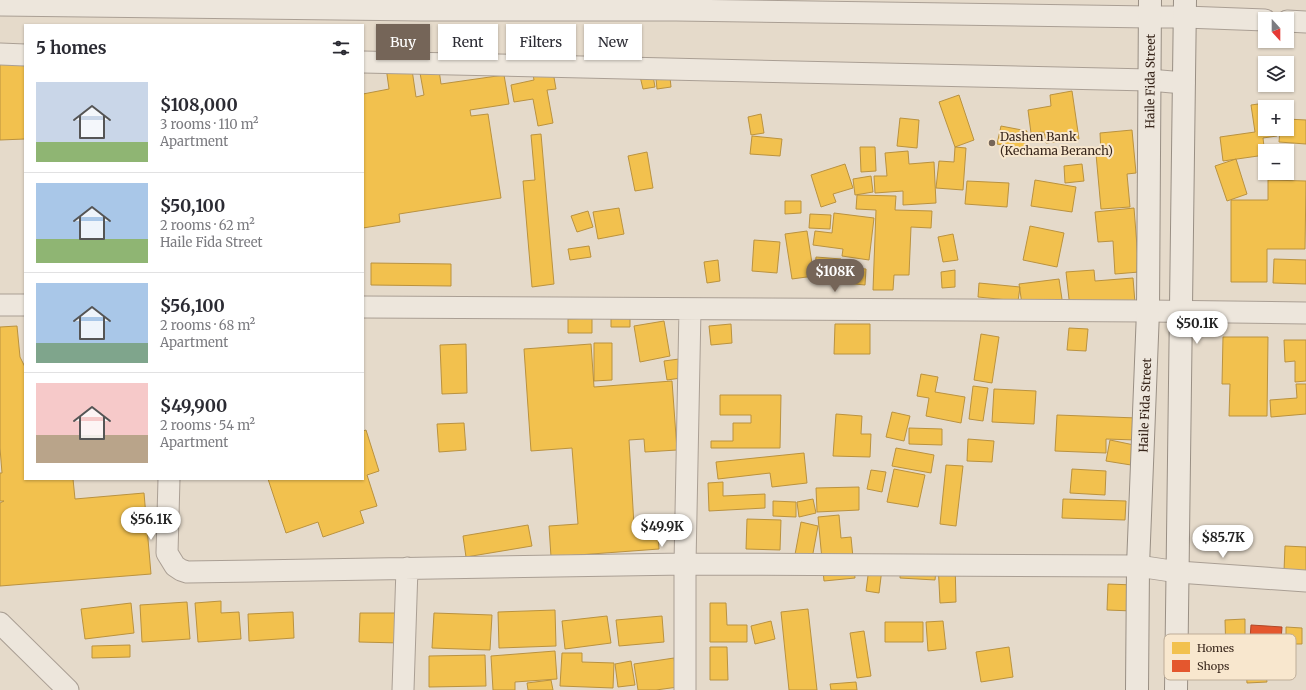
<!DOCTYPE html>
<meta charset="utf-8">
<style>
:root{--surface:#fff;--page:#f7f7f7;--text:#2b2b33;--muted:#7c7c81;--line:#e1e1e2;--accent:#756558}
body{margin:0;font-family:Merriweather,serif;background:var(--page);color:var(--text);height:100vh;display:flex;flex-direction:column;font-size:15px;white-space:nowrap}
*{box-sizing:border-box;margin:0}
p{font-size:13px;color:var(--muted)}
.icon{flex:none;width:22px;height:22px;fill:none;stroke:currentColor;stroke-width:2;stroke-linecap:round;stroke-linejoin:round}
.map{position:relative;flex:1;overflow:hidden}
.panel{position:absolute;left:24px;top:24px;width:340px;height:456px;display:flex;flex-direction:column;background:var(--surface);border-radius:0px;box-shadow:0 1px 3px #0004}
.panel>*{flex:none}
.top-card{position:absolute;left:376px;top:24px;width:380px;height:36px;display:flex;gap:8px}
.needle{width:26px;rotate:159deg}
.tools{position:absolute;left:1258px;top:12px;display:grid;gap:8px}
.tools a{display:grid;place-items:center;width:36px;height:36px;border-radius:0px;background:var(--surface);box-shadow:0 1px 3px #0004;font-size:20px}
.price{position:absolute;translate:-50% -34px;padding:0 9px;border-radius:14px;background:#fff;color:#222;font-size:13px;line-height:26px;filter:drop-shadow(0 1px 2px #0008)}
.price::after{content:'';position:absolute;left:50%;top:24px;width:12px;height:9px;margin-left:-6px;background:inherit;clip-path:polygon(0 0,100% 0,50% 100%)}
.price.selected{background:var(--accent);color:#fff}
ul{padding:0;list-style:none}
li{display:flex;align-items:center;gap:12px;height:100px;padding:0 12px}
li+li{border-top:1px solid var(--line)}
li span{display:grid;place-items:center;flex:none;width:112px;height:80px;border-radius:0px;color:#555}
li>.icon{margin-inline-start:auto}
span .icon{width:48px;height:48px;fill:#fffc;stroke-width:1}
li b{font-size:17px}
h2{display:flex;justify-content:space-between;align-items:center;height:48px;padding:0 12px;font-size:17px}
.tag{padding:0 14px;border-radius:0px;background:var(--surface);box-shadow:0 1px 3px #0004;font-size:14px;line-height:36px}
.tag.selected{background:var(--accent);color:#fff}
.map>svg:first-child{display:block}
</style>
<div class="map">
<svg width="1306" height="690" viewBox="0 0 1306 690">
<rect width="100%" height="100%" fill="#e5daca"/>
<path fill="#f2c14e" stroke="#ba923f" d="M0,50L25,62V139L0,140Z
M410,56L416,97L424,95L420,73L439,70L441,84L504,75L509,104L470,110L471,116L488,114L501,198L399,214L400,222L363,228V94L389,89L385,60Z
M551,60L556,89L547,90L553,123L538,126L533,99L514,102L511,85L534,80L531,64Z
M669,67L671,87L657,89L655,68Z
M652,70L655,87L643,89L639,72Z
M1072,91L1079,139L1046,143L1044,132L1031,133L1028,110L1051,106L1050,95Z
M959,95L974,140L955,147L939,102Z
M1273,102L1274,107H1265V129H1276L1277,136L1263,138L1265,155L1223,161L1220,137L1255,132L1251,105Z
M761,114L764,133L751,135L748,117Z
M900,118L919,120L917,148L897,146Z
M1287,119L1306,120V144L1279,142L1280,129H1287Z
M1001,126L1027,131L1024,150L997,144Z
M1132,130L1136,173L1127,174L1130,207L1101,209L1096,154L1101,153L1100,133Z
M541,134L554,284L532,287L523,181L535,180L531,135Z
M752,136L782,139L780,156L750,154Z
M860,147H875L876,171L861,172Z
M955,147L966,148L963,190L936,188L939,161L954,162Z
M908,151L909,164L934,162L936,203L903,205V191L875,193L874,176H887L885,153Z
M647,152L653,188L635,191L628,156Z
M1236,159L1247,194L1227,201L1215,166Z
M845,164L853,188L833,194L836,202L821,207L811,175Z
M1082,164L1084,181L1065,183L1064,166Z
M871,176L873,192L855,195L853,179Z
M1035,180L1076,187L1072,212L1031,206Z
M1268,180L1306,181L1305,249H1267V282H1231V200H1268Z
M967,181L1009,183L1007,207L965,204Z
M857,195L896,196L895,210L932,211L931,228L911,227L909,275H894L893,290H873L876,210L856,209Z
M785,201H801V213L785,214Z
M619,208L624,234L598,239L593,212Z
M1134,208L1139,272L1115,274L1113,241L1098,242L1095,212Z
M588,211L593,227L577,232L571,216Z
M834,213L874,218L869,260L842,256L843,249L813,245L815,231L832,233Z
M810,214L831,215L830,229L809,228Z
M1030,226L1064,233L1057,267L1023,260Z
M807,231L814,276L792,279L785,234Z
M953,234L958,260L943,262L938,237Z
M754,240L780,242L777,273L752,271Z
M589,246L591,257L570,260L568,249Z
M816,257L841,259L840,267L866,269L865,285L814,280Z
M1274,259L1306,260V284L1273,283Z
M718,260L720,281L707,283L704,262Z
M371,263L451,264V286L371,285Z
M955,270V287L942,288L941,272Z
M1094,270L1095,281L1133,278L1135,303L1070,308L1066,272Z
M1059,279L1063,306L1023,311L1019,284Z
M979,283L1020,287L1018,301L978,297Z
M611,313L630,314V327H611Z
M592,318V333H568V319Z
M664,321L670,356L640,362L634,326Z
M731,324L732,343L711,345L709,326Z
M835,324H870V354H834Z
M17,326L20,357L25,367V479H73L75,499L144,493L151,574L0,586V503L4,501H0V473H2L0,448V327Z
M1069,328L1088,329L1086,351L1067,350Z
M981,334L999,337L992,383L974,380Z
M1223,337H1268L1267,416H1229L1230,384H1222Z
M1284,340H1306V381L1295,382V361L1285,362Z
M594,343H612V380L594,381Z
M466,344L467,393L442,394L440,345Z
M591,344L594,387L672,381L677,450L645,452L644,439L629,440L634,525L657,523L659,549L551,557L549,526L578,524L572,448L531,451L524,349Z
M679,359L681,378L667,380L664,361Z
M921,374L938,377L935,392L965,397L961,423L926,416L929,398L917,396Z
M1296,384H1306V414L1271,417L1270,400L1297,398Z
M973,386L988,388L983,421L969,419Z
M994,389L1036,391L1034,424L992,422Z
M720,395H781L780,448H711V441H733V423H751V415H720Z
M892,412L910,416L904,441L886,437Z
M836,414L862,416L861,434H871L870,457L833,456Z
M1057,415L1137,418L1136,440L1106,439V453L1055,451Z
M464,423L466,450L439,452L437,424Z
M909,428L942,429V445L909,444Z
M366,430L379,471L367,475L377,506L360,511L364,523L323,537L318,522L286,533L268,479H363V431Z
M968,439L994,441L992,462L967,461Z
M1110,440L1134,445L1131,465L1106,461Z
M896,448L934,455L931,473L892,466Z
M804,453L807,483L772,487L770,473L718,479L716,462Z
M946,465L963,466L956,526L940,524Z
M894,469L925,475L918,507L887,502Z
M1072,469L1106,471L1105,495L1070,493Z
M871,470L886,472L882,492L867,489Z
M723,482V496L765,494V508L709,511L708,483Z
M859,487V510L817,512L816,488Z
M813,499L816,513L799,517L797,502Z
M1063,499L1126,501L1125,520L1062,518Z
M773,501L796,502V517L773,516Z
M839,515L841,538L851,537L855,578L824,581L818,517Z
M747,519L781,520L780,550L746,549Z
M801,522L818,526L811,564L794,560Z
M528,525L532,546L466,557L463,536Z
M1285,546L1306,547V572L1284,571Z
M901,558L937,561L935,580L900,578Z
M870,560L883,561L879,593L866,591Z
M955,562L956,602L940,603L938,563Z
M1108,584L1134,585L1133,611L1107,610Z
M221,601V613L239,612L241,639L198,642L195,603Z
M187,602L190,639L142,642L140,605Z
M131,603L134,633L85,639L81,609Z
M710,603H726L727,625H747V642H710Z
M808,609L817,690H789L781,612Z
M555,610L556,646L499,648L498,612Z
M293,612L294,638L249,641L248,614Z
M360,613H400V643L359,642Z
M434,613L492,615L490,650L432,648Z
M607,616L611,643L565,649L562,621Z
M662,616L664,642L619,646L616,620Z
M1245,619V653L1226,654L1225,620Z
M771,621L775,639L755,644L751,626Z
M943,621L946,649L928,651L926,622Z
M885,622H923V642H885Z
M1286,627L1302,628V644H1286Z
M864,631L871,676L857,678L850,633Z
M130,645V657L92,658V646Z
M710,647H727L728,680H710Z
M1009,647L1013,677L981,682L976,652Z
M555,651L557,679L515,682V690H493L491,656Z
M562,653H582V662L614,663L613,688L560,686Z
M485,655L486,686L429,687V656Z
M674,658L678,687L656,690H638L634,664Z
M631,661L635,685L618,687L615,664Z
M1265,667L1267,682L1247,683L1246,669Z
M551,680L553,690H528L527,683Z
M856,682L857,690H831L830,684Z"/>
<path fill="#e4572e" stroke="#b04828" d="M1251,625L1282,627L1279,668L1248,666Z"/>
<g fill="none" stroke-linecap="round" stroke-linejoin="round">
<g stroke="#aa9f94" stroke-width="23">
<path id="street" d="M0,5L421,10H676L1150,17H1185L1265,20
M1287,21L1306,22
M0,54L25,55
M363,62L1149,80L1184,83
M0,305H25
M363,307L1148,311L1306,313
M169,479L167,553L175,566L181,570L187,572L685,564L1138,566L1178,572L1306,581
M0,623L68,690
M403,690L407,568
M685,690V564L690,309"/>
</g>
<g stroke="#998f84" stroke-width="24">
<g id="secondary">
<path id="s1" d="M1137,690L1138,566L1148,311L1150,0"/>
<path d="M1176,690L1185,0"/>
</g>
</g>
<use href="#street" stroke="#ede6dc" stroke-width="21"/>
<use href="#secondary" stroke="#ede6dc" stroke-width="22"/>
</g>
<circle fill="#756558" stroke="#f8e7ce" stroke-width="1.5" cx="992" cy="143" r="4"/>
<g text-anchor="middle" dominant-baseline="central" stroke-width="4" stroke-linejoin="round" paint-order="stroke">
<g font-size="12" fill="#38261b" stroke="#f8e7ce">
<text stroke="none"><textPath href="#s1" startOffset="609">Haile Fida Street</textPath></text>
<text stroke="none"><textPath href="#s1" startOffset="285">Haile Fida Street</textPath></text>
</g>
<g font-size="12" fill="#38261b" stroke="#f8e7ce" text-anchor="start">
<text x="1000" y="136">Dashen Bank<tspan x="1000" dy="14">(Kechama Beranch)</tspan></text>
</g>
</g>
<rect x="1164" y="634" width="132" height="46" rx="6" fill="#f8e7ce" stroke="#bead98" stroke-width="1"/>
<rect x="1172" y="642" width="18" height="12" fill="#f2c14e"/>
<rect x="1172" y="660" width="18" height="12" fill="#e4572e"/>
<g font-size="11" fill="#38261b">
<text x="1197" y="652">Homes</text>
<text x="1197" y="670">Shops</text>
</g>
</svg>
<div class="tools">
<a><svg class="needle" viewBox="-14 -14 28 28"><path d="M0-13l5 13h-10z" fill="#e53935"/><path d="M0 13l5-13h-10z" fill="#7c7c81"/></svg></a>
<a><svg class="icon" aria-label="layers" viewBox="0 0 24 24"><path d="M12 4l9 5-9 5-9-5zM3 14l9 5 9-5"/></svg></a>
<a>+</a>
<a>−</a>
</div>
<b class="price selected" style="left:835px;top:293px">$108K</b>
<b class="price" style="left:1197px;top:345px">$50.1K</b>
<b class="price" style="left:151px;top:541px">$56.1K</b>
<b class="price" style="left:662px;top:548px">$49.9K</b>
<b class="price" style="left:1223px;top:559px">$85.7K</b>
<div class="top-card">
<a class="tag selected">Buy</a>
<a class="tag">Rent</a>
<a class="tag">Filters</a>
<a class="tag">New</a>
</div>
<section class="panel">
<h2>5 homes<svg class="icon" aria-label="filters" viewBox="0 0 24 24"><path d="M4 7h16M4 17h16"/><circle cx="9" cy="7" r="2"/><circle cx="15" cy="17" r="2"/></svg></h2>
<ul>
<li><span style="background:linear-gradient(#c9d6e8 75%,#8fb573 0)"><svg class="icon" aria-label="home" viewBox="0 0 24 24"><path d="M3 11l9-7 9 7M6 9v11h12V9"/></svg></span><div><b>$108,000</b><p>3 rooms · 110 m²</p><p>Apartment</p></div></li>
<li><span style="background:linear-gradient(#a9c7e8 70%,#8fb573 0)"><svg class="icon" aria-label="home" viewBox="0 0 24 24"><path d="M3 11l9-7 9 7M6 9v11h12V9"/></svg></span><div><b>$50,100</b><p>2 rooms · 62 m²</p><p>Haile Fida Street</p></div></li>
<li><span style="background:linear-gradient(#a9c7e8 75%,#7fa58c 0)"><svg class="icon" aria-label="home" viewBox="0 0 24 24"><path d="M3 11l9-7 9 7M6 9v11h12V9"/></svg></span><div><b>$56,100</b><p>2 rooms · 68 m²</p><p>Apartment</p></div></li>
<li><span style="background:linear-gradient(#f6c9c9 65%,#b9a48a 0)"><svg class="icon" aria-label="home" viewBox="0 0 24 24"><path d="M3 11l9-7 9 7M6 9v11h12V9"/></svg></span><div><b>$49,900</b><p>2 rooms · 54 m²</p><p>Apartment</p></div></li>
</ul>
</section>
</div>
